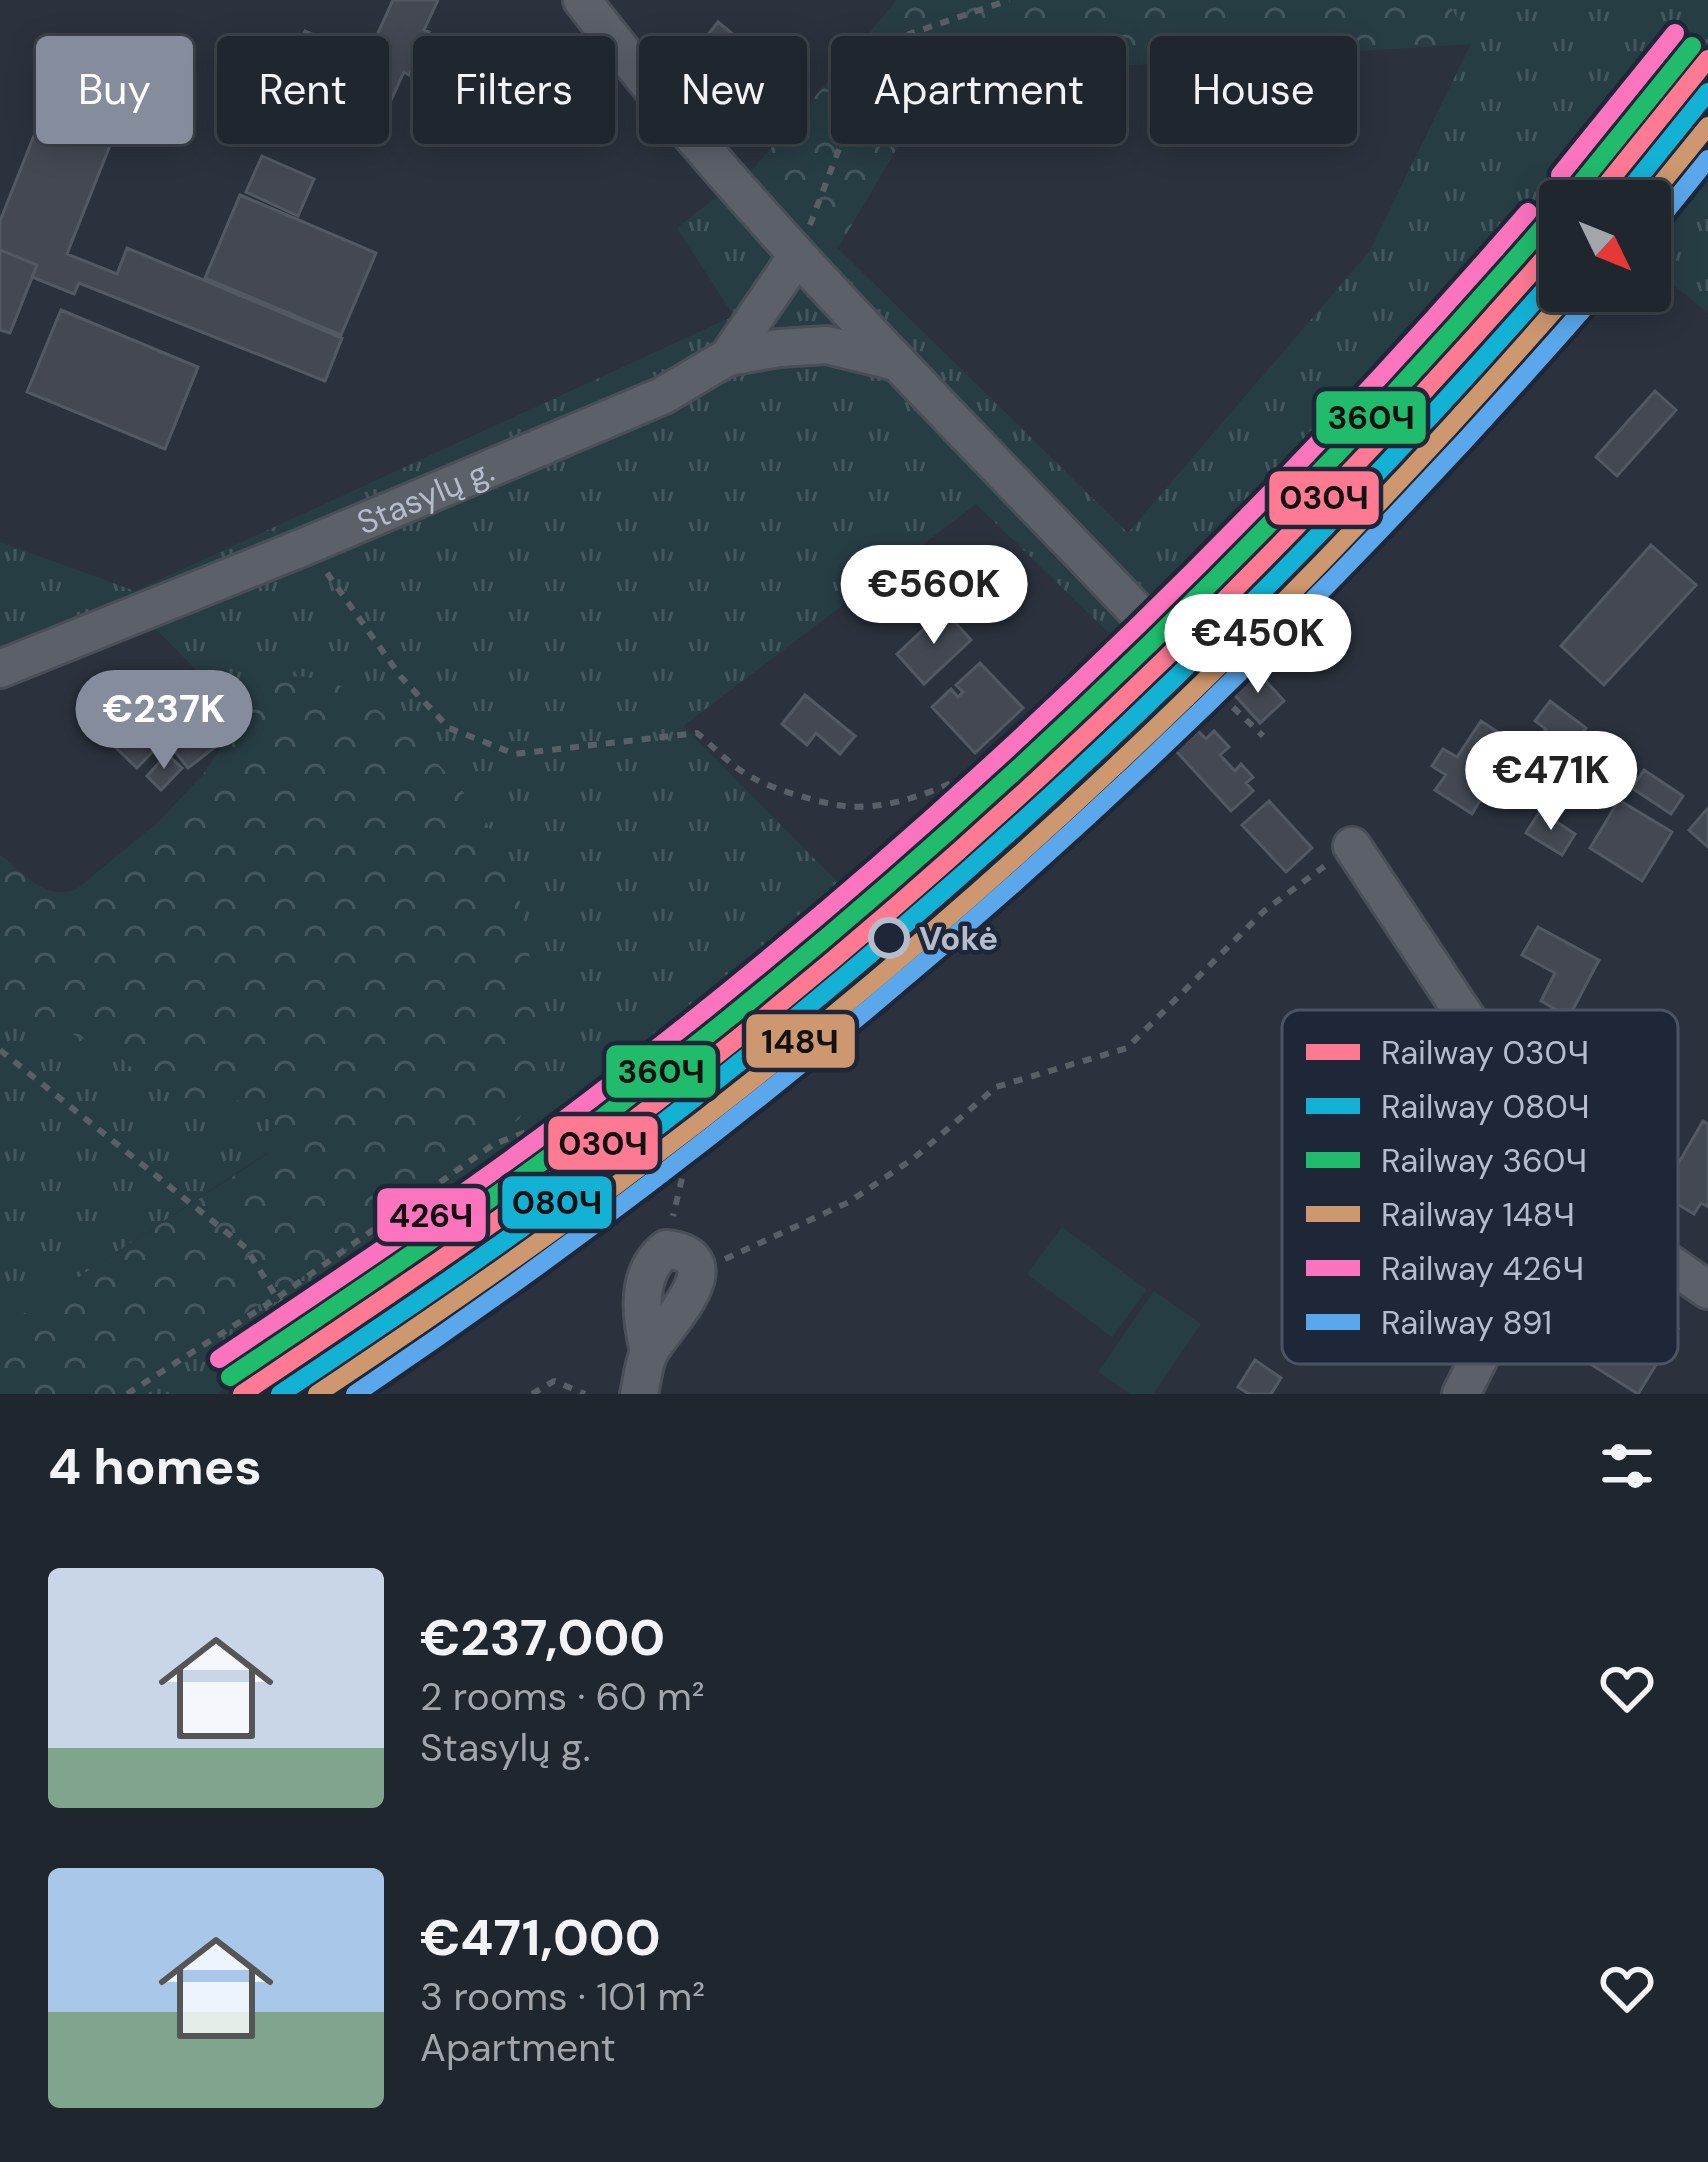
<!DOCTYPE html>
<meta charset="utf-8">
<style>
:root{--surface:#20262e;--page:#282e36;--text:#f1f3f6;--muted:#a2a5aa;--line:#3d434a;--accent:#858c9b}
body{margin:0;font-family:"DM Sans",sans-serif;background:var(--page);color:var(--text);height:100vh;display:flex;flex-direction:column;font-size:45px;white-space:nowrap}
*{box-sizing:border-box;margin:0}
p{font-size:39px;color:var(--muted)}
.icon{flex:none;width:66px;height:66px;fill:none;stroke:currentColor;stroke-width:2;stroke-linecap:round;stroke-linejoin:round}
.map{position:relative;height:1394px;overflow:hidden}
.side{display:flex;flex-direction:column;background:var(--surface);flex:1}
.side>*{flex:none}
.top-card{position:absolute;left:36px;top:36px;width:1638px;height:108px;display:flex;gap:24px}
.needle{width:78px;rotate:133deg}
.tools{position:absolute;left:1539px;top:180px;display:grid;gap:24px}
.tools a{display:grid;place-items:center;width:132px;height:132px;border-radius:12px;background:var(--surface);box-shadow:0 6px 30px #0003,0 0 0 3px var(--line);font-size:60px}
.price{position:absolute;translate:-50% -102px;padding:0 27px;border-radius:42px;background:#fff;color:#222;font-size:39px;line-height:78px;filter:drop-shadow(0 3px 6px #0008)}
.price::after{content:'';position:absolute;left:50%;top:72px;width:36px;height:27px;margin-left:-18px;background:inherit;clip-path:polygon(0 0,100% 0,50% 100%)}
.price.on{background:var(--accent);color:#fff}
ul{padding:0;list-style:none}
li{display:flex;align-items:center;gap:36px;height:300px;padding:0 48px}
li span{display:grid;place-items:center;flex:none;width:336px;height:240px;border-radius:12px;color:#555}
li>.icon{margin-inline-start:auto}
span .icon{width:144px;height:144px;fill:#fffc;stroke-width:1}
li b{font-size:51px}
h2{display:flex;justify-content:space-between;align-items:center;height:144px;padding:0 48px;font-size:51px}
.chip{padding:0 42px;border-radius:12px;background:var(--surface);box-shadow:0 6px 30px #0003,0 0 0 3px var(--line);font-size:42px;line-height:108px}
.chip.on{background:var(--accent);color:#fff}
.map>svg:first-child{display:block}
</style>
<div class="map">
<svg width="1708" height="1394" viewBox="0 0 1708 1394">
<defs>
<pattern id="grass-tufts" width="24" height="20" patternUnits="userSpaceOnUse" patternTransform="scale(3)"><rect width="24" height="20" fill="#273d44"/><path d="M3 7l-1-3M5 7V3M7 7l1-3M15 17l-1-3M17 17v-4M19 17l1-3" fill="none" stroke="#44575e"/></pattern>
<pattern id="forest-crowns" width="20" height="18" patternUnits="userSpaceOnUse" patternTransform="scale(3)"><rect width="20" height="18" fill="#273d44"/><path d="M2 6a3 3 0 1 1 6 0M12 15a3 3 0 1 1 6 0" fill="none" stroke="#44575e"/></pattern>
</defs>
<rect width="100%" height="100%" fill="#2b323d"/>
<path fill="url(#grass-tufts)" d="M1447,0H1708V42L1653,115L1579,201H1560V223L1462,337L1143,666L976,504L683,726L862,907L662,1069L413,1259L215,1394H119L405,1211L519,1119C549,1076 539,1035 534,986C523,899 509,843 450,777C432,757 411,735 389,721C361,703 299,690 266,679L234,708L152,625L0,682V542L135,591L734,316L677,228L755,167L1128,533L1369,252L1471,44Z
M1708,113V313L1650,266V201H1637Z
M0,1023L66,1031L119,1056L154,1087L199,1102L245,1100L272,1122L267,1153L0,1329Z"/>
<path fill="url(#forest-crowns)" d="M897,0H1447L1471,44L939,77L838,248L755,167Z
M300,676C311,678 326,679 336,684C393,710 484,802 507,860C524,904 529,950 535,995C540,1042 547,1078 519,1119L405,1211L119,1394H0V1329L267,1154L272,1123L245,1100L199,1103L153,1087L119,1056L66,1031L0,1023V855C24,873 46,902 77,889L157,823L202,776L225,742L234,708L266,679Z"/>
<path fill="#273d44" d="M1062,1227L1147,1290L1112,1337L1027,1274Z
M1154,1291L1201,1324L1153,1394H1130L1098,1372Z"/>
<path fill="#434852" stroke="#535963" stroke-width="3" d="M393,0H438L424,30L429,32L409,75L404,72L371,144L334,127L345,102L328,94L308,136L265,116L305,31L347,50L337,72L356,81Z
M718,22L751,49L745,57L760,68L733,102L685,64Z
M55,83L124,110L67,254L117,274L127,248L342,338L325,381L79,283L74,294L32,277L37,265L0,250V221Z
M262,156L314,179L298,216L246,192Z
M240,195L376,253L341,335L205,278Z
M0,250L37,265L10,333L0,330Z
M61,310L198,367L165,449L27,392Z
M1655,391L1676,410L1617,476L1596,457Z
M1651,545L1696,585L1604,685L1561,646Z
M944,610L971,640L924,684L897,654Z
M980,663L1023,708L975,753L932,707L951,689L958,697L963,692L956,685Z
M1256,670L1284,701L1260,723L1232,692Z
M184,672L206,695L187,712L166,690Z
M805,695L855,736L840,754L816,733L807,745L782,724Z
M110,700L129,718L132,714L144,726L140,729L158,746L137,768L89,722Z
M1550,701L1586,728L1570,750L1562,744L1554,755L1536,742L1546,729L1535,721Z
M209,713L218,725L209,732L219,744L188,768L169,744Z
M1481,721L1517,745L1497,776L1506,783L1494,801L1484,794L1472,814L1435,790L1446,775L1432,766L1443,749L1457,757Z
M1198,731L1206,739L1214,731L1229,747L1220,755L1235,771L1241,764L1253,777L1246,783L1253,791L1231,811L1176,751Z
M167,754L182,768L161,790L147,776Z
M1644,770L1683,796L1671,814L1632,788Z
M1619,800L1672,832L1642,881L1590,848Z
M1269,801L1312,848L1286,872L1242,825Z
M1708,808V847L1689,830Z
M1540,811L1575,834L1562,855L1526,833Z
M1538,927L1599,960L1569,1017L1541,1001L1555,973L1522,955Z
M1703,1121L1708,1124V1207L1701,1203L1694,1214L1669,1199L1676,1188L1667,1183Z
M1643,1307L1678,1329L1638,1394L1581,1358L1597,1331L1620,1345Z
M1255,1360L1281,1378L1271,1394H1249L1238,1387Z"/>
<g fill="none" stroke-linecap="round" stroke-linejoin="round">
<g stroke="#494e57" stroke-width="42">
<g id="street">
<path d="M582,0C752,222 953,418 1145,620"/>
<path d="M728,357L779,348L827,345L897,362"/>
<path id="s1" d="M0,669L306,546L662,396L728,357L797,256"/>
<path d="M1352,846L1545,1136L1564,1190"/>
<path d="M1564,1190L1708,1290"/>
<path d="M639,1394C642,1382 643,1367 648,1355C658,1331 740,1257 666,1249C635,1273 641,1317 649,1352"/>
<path d="M1461,1394L1564,1190"/>
</g>
</g>
<path stroke="#595f67" stroke-width="6" stroke-dasharray="9 9" stroke-linecap="butt" d="M810,225L866,78L909,34L1009,0
M327,573L401,677L449,728L515,754L697,733C715,748 734,769 755,779C773,789 823,804 844,806C938,816 1070,718 1125,647
M1168,645L1263,736
M0,1050L246,1248L277,1298L374,1387L386,1394
M725,1259L849,1202L914,1158L996,1087L1127,1048L1264,911L1326,865
M127,1394L277,1298L494,1144L651,1086L692,1136L673,1216
M363,1394L518,1269
M532,1394L554,1381L585,1394"/>
<use href="#street" stroke="#5c6069" stroke-width="36"/>
<g stroke="#1d2738" stroke-width="27">
<path id="rail-1" d="M1593,201L1708,59
M242,1394C367,1310 493,1226 614,1135C961,872 1274,568 1560,240"/>
</g>
<g stroke="#1d2738" stroke-width="27">
<path id="rail-2" d="M1620,201L1708,92
M280,1394C398,1315 516,1236 629,1149C969,889 1279,594 1560,272"/>
</g>
<g stroke="#1d2738" stroke-width="27">
<path id="rail-3" d="M1577,188L1692,46
M230,1377C356,1292 482,1208 603,1117C948,854 1259,553 1544,226"/>
</g>
<g stroke="#1d2738" stroke-width="27">
<path id="rail-4" d="M1647,201L1708,126
M317,1394C425,1322 532,1249 636,1170C979,913 1290,614 1571,291"/>
</g>
<g stroke="#1d2738" stroke-width="27">
<path id="rail-5" d="M1560,175L1675,33
M219,1359C344,1275 470,1192 590,1100C934,838 1244,538 1528,212"/>
</g>
<g stroke="#1d2738" stroke-width="27">
<path id="rail-6" d="M1650,231L1708,159
M355,1394C823,1079 1229,716 1599,291"/>
</g>
<use href="#rail-1" stroke="#fe7a93" stroke-width="18"/>
<use href="#rail-2" stroke="#13b2d5" stroke-width="18"/>
<use href="#rail-3" stroke="#20bc6c" stroke-width="18"/>
<use href="#rail-4" stroke="#cd976f" stroke-width="18"/>
<use href="#rail-5" stroke="#fc73be" stroke-width="18"/>
<use href="#rail-6" stroke="#5aa8eb" stroke-width="18"/>
</g>
<circle fill="#1d2738" stroke="#b5bdcd" stroke-width="6" cx="889" cy="938" r="18"/>
<g text-anchor="middle" dominant-baseline="central" stroke-width="9" stroke-linejoin="round" paint-order="stroke">
<g font-size="33" fill="#b5bdcd" stroke="#1d2738">
<text stroke="none"><textPath href="#s1" startOffset="459">Stasylų g.</textPath></text>
</g>
<g font-size="33" font-weight="bold" fill="#b5bdcd" stroke="#1d2738" text-anchor="start">
<text x="919" y="938">Vokė</text>
</g>
</g>
<rect x="1282" y="1010" width="396" height="354" rx="18" fill="#1d2738" stroke="#4b5465" stroke-width="3"/>
<rect x="1306" y="1044" width="54" height="16" fill="#fe7a93"/>
<rect x="1306" y="1098" width="54" height="16" fill="#13b2d5"/>
<rect x="1306" y="1152" width="54" height="16" fill="#20bc6c"/>
<rect x="1306" y="1206" width="54" height="16" fill="#cd976f"/>
<rect x="1306" y="1260" width="54" height="16" fill="#fc73be"/>
<rect x="1306" y="1314" width="54" height="16" fill="#5aa8eb"/>
<g font-size="33" fill="#b5bdcd">
<text x="1381" y="1064">Railway 030Ч</text>
<text x="1381" y="1118">Railway 080Ч</text>
<text x="1381" y="1172">Railway 360Ч</text>
<text x="1381" y="1226">Railway 148Ч</text>
<text x="1381" y="1280">Railway 426Ч</text>
<text x="1381" y="1334">Railway 891</text>
</g>
<g stroke="#1d2738" stroke-width="4.5">
<rect x="1314" y="389" width="114" height="57" rx="12" fill="#20bc6c"/>
<rect x="1267" y="469" width="114" height="58" rx="12" fill="#fe7a93"/>
<rect x="744" y="1012" width="113" height="58" rx="12" fill="#cd976f"/>
<rect x="604" y="1043" width="114" height="57" rx="12" fill="#20bc6c"/>
<rect x="546" y="1114" width="114" height="58" rx="12" fill="#fe7a93"/>
<rect x="500" y="1174" width="114" height="57" rx="12" fill="#13b2d5"/>
<rect x="375" y="1186" width="113" height="58" rx="12" fill="#fc73be"/>
</g>
<g font-size="33" text-anchor="middle" font-weight="bold" fill="#111">
<text x="1371" y="429">360Ч</text>
<text x="1324" y="509">030Ч</text>
<text x="800" y="1053">148Ч</text>
<text x="661" y="1083">360Ч</text>
<text x="603" y="1155">030Ч</text>
<text x="557" y="1214">080Ч</text>
<text x="431" y="1227">426Ч</text>
</g>
</svg>
<div class="tools">
<a><svg class="needle" viewBox="-14 -14 28 28"><path d="M0-13l5 13h-10z" fill="#e53935"/><path d="M0 13l5-13h-10z" fill="#a2a5aa"/></svg></a>
</div>
<b class="price" style="left:934px;top:647px">€560K</b>
<b class="price" style="left:1258px;top:696px">€450K</b>
<b class="price on" style="left:164px;top:772px">€237K</b>
<b class="price" style="left:1551px;top:833px">€471K</b>
<div class="top-card">
<a class="chip on">Buy</a>
<a class="chip">Rent</a>
<a class="chip">Filters</a>
<a class="chip">New</a>
<a class="chip">Apartment</a>
<a class="chip">House</a>
</div>
</div>
<section class="side">
<h2>4 homes<svg class="icon" aria-label="filters" viewBox="0 0 24 24"><path d="M4 7h16M4 17h16"/><circle cx="9" cy="7" r="2"/><circle cx="15" cy="17" r="2"/></svg></h2>
<ul>
<li><span style="background:linear-gradient(#c9d6e8 75%,#7fa58c 0)"><svg class="icon" aria-label="home" viewBox="0 0 24 24"><path d="M3 11l9-7 9 7M6 9v11h12V9"/></svg></span><div><b>€237,000</b><p>2 rooms · 60 m²</p><p>Stasylų g.</p></div><svg class="icon" aria-label="heart" viewBox="0 0 24 24"><path d="M12 20l-8-8c-3-5 5-10 8-4 3-6 11-1 8 4z"/></svg></li>
<li><span style="background:linear-gradient(#a9c7e8 60%,#7fa58c 0)"><svg class="icon" aria-label="home" viewBox="0 0 24 24"><path d="M3 11l9-7 9 7M6 9v11h12V9"/></svg></span><div><b>€471,000</b><p>3 rooms · 101 m²</p><p>Apartment</p></div><svg class="icon" aria-label="heart" viewBox="0 0 24 24"><path d="M12 20l-8-8c-3-5 5-10 8-4 3-6 11-1 8 4z"/></svg></li>
</ul>
</section>
